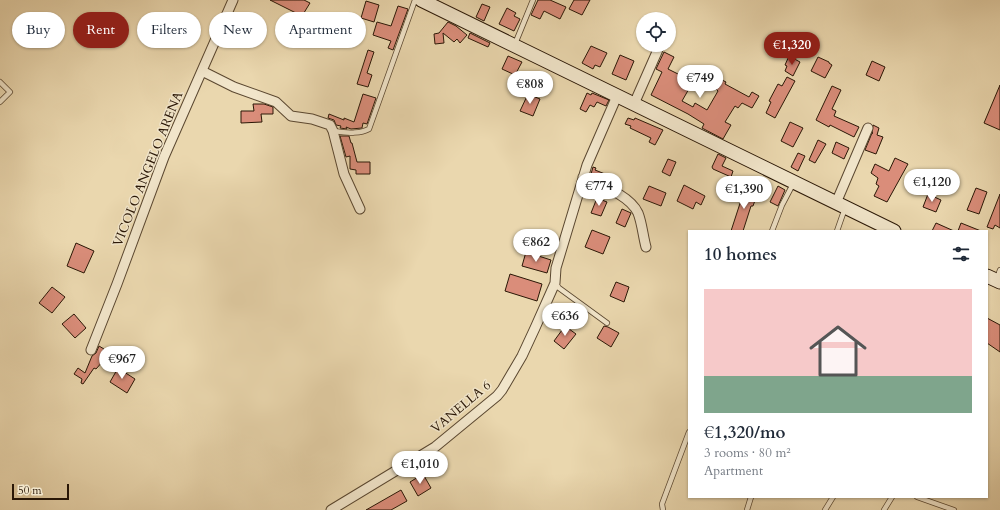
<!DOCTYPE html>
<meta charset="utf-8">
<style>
:root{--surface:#fff;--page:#f6f6f7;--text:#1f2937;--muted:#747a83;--line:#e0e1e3;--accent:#8f2418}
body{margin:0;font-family:Cardo,serif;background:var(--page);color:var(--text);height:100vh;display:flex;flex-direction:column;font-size:15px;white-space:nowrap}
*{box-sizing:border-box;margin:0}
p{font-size:13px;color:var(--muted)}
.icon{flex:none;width:22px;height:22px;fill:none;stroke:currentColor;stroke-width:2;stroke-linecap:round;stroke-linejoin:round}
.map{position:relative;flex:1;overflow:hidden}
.drawer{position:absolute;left:688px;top:230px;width:300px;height:268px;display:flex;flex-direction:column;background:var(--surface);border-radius:0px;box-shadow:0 1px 3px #0004}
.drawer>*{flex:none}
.top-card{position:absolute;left:12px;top:12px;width:380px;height:36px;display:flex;gap:8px}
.buttons{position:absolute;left:636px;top:12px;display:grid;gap:8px}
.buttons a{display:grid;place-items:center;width:40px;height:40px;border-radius:50%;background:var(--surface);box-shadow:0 1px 3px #0004;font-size:20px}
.scale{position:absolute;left:12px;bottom:10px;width:57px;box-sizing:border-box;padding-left:4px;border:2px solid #2a1706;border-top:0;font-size:11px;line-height:14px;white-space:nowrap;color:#2a1706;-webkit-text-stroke:3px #f1e5ca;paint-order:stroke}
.price{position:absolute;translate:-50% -34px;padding:0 9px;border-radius:14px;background:#fff;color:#222;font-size:13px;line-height:26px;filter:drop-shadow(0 1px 2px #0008)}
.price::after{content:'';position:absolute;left:50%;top:24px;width:12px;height:9px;margin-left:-6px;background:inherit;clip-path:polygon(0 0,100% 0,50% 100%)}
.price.on{background:var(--accent);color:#fff}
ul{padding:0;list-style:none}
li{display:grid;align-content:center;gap:8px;height:212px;padding:0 16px}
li+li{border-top:1px solid var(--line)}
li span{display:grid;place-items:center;height:124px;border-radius:0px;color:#555}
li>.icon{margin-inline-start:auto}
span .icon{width:72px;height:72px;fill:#fffc;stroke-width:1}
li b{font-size:17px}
h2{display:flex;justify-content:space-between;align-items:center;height:48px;padding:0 16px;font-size:17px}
.tag{padding:0 14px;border-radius:18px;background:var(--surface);box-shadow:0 1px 3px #0004;font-size:14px;line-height:36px}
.tag.on{background:var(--accent);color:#fff}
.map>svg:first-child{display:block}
</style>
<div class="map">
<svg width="1000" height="510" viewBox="0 0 1000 510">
<rect width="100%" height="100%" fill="#ead7ae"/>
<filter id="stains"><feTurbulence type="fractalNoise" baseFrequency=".005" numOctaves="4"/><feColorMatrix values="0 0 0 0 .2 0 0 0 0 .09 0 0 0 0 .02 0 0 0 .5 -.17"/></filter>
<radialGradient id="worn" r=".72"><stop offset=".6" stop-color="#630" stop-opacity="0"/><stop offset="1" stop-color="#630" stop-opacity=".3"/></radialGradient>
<path fill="#da8d7a" stroke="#2a1706" d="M270,0H304L310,3L302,16Z
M538,0H550L566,7L560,19L544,11L540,19L531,15Z
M574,0H590L582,15L569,9Z
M366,1L379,5L374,22L361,18Z
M482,4L490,7L484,21L476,17Z
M398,6L408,9L393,50L388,48L391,41L373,35L377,22L391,26Z
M507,8L516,13L514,16L520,19L514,31L499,24Z
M448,22L456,26L467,35L460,43L457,39L454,42L443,33L444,43L435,44L434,34L439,33Z
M470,33L490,43L488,47L468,38Z
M591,46L607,53L600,67L595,65L593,69L582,63Z
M368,50L374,52L367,73L372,75L368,87L357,84Z
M664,52L674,57L668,69L684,77L681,82L690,87L682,101L693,107L695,103L707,110L718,91L716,89L720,79L726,82L725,84L749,97L752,92L759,96L752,108L742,103L738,108L735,106L725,122L731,125L723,139L702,128L704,124L688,114L651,95L662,72L656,69Z
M620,55L634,61L626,80L612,74Z
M508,56L522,62L515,75L502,69Z
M789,56L800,62L793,76L785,71L787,66L785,65Z
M818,57L829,62V63L832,65L825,78L811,71Z
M872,61L885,67L879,81L866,75Z
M787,77L795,81L775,118L766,113L771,102L769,101L778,84L782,86Z
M1000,85V130L984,123Z
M832,86L841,90L832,109L836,111L834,116L859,127L854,137L830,125L829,127L816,120Z
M587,93L591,95L592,93L609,100L606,106L597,102L594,107L590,105L586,112L580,109Z
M363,94L376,98L367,124L363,123L362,128L351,129L346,127L347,129L340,128L341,126L336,125L334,120L328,118L329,114L344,120V118L354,122Z
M528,94L540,99L533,116L520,111Z
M253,104H264L273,107V114H261L262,122L241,123V111H254Z
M628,118L634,120L635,118L663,130L655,145L649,142L651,138L630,128L631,126L625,124Z
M790,122L803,128L793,147L781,141Z
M873,125L879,128L877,135L883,137L876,154L865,150L872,133H873H872Z
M340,136H349L351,143H352L357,162H370V174H356V170L350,169V156L346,157Z
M818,140L826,144L815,163L809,160Z
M836,142L849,148L844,159L832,153Z
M798,153L805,156L798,171L791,167Z
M718,154L726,158L722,166L733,171L731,177L713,169L712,167Z
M895,158L908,164L887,202L874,196L879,186L876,184L878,178L871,173L875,164L889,171Z
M668,159L676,162L670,176L662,172Z
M593,167L596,168L595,170L605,174L604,176L609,180L608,182L591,174Z
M684,185L705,196L701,205L696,202L693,209L677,201Z
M649,186L666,193L661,206L643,199Z
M778,186L785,190L778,206L770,202Z
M745,188L758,192L753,206H751L743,231H731Z
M976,188L987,192L979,214L967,210Z
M928,194L941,200L936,212L923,207Z
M1000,194V228L995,225L993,229L987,227Z
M597,198L607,202L601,216L591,213Z
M622,209L631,213L625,227L616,223Z
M936,223L954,231H932Z
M961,223L981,231H958Z
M592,230L610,237L603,254L585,247Z
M76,243L94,251L84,273L67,266Z
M526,252L551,260L547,273L522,266Z
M510,274L542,284L537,301L505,291Z
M616,282L629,287L624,302L610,296Z
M52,287L65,297L52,313L39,303Z
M74,314L86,328L75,338L62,324Z
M987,318L1000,325V352L987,343Z
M565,326L576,334L564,349L554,341Z
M604,326L608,327L619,333L611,347L597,338Z
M99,346L104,349L100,356L104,360L96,369L94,368L83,384L81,383L82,379L74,374L78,368L85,373L92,356L96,353Z
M118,368L135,379L127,393L110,382Z
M423,474L431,488L418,496L410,482Z
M401,490L407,501L391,510H366Z"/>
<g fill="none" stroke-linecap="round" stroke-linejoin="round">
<g stroke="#5a4730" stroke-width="6">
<path id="lane" d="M515,44L533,0
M0,82L10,92L0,102
M333,131C345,132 358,135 369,129L415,0
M772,231L782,205L793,184
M837,231L845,208
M997,279L1000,270
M555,283L559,288L607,323
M917,497L954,510
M663,510L662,504L689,432
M747,510L751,497
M825,510L833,497
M884,510L892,497"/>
</g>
<g stroke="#5a4730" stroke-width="11">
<path id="street" d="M202,71L234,87L276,102L291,116L312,119L330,125L333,131L344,174L360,209
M634,104L660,45
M583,177C600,185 630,195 638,213C642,223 643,236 646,247
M836,203L868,128
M91,350L117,284L164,157L233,0
M331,510L435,447L497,396L502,390L522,356L535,328L555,283L556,268L587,165L617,96"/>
</g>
<g stroke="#2a1706" stroke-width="15">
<path id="secondary" d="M421,0L894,231
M987,276L1000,282"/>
</g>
<use href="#lane" stroke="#f1e5ca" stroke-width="4.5"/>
<use href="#street" stroke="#f1e5ca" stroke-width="9"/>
<use href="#secondary" stroke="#f1e5ca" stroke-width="13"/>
</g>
<g text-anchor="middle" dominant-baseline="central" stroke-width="3" stroke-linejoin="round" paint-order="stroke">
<g font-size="13" fill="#2a1706" stroke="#f1e5ca">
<text transform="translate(148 169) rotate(-68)">VICOLO ANGELO ARENA</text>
<text transform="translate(461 407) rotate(-40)">VANELLA 6</text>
</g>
</g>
<rect width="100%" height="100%" filter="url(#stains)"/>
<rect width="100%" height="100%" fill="url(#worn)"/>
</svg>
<div class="buttons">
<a><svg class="icon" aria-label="locate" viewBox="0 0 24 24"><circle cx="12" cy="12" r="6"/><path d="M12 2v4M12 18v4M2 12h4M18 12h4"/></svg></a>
</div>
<div class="scale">50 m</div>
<b class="price on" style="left:792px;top:66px">€1,320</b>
<b class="price" style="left:700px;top:99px">€749</b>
<b class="price" style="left:530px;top:105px">€808</b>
<b class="price" style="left:932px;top:203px">€1,120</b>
<b class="price" style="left:599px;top:207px">€774</b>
<b class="price" style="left:744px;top:210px">€1,390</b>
<b class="price" style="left:536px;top:263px">€862</b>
<b class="price" style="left:565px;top:337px">€636</b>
<b class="price" style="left:122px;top:380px">€967</b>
<b class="price" style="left:420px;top:485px">€1,010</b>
<div class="top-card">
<a class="tag">Buy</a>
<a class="tag on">Rent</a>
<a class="tag">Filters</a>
<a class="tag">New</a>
<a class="tag">Apartment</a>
</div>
<section class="drawer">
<h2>10 homes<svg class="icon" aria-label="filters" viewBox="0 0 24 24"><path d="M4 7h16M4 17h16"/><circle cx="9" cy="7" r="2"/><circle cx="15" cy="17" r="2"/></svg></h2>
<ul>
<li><span style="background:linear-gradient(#f6c9c9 70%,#7fa58c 0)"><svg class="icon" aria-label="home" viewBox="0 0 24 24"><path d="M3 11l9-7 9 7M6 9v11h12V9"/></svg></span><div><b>€1,320/mo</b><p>3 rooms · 80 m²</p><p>Apartment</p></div></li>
</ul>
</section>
</div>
